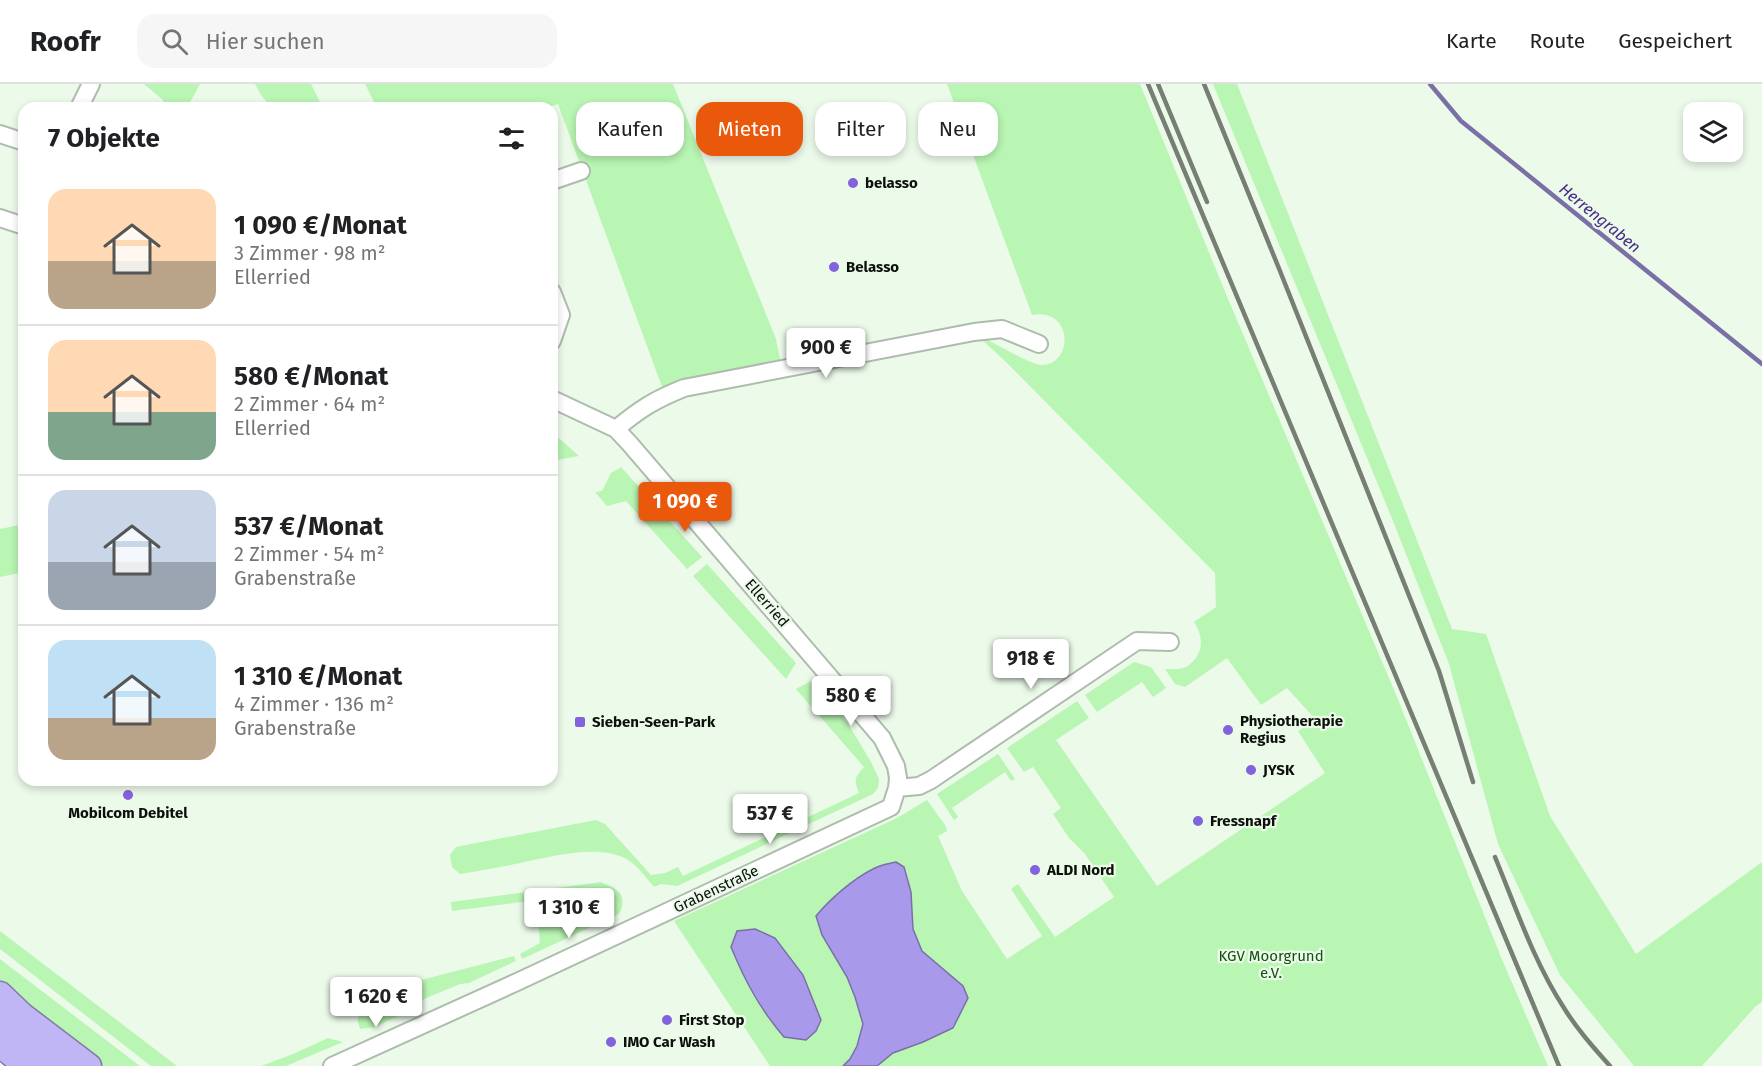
<!DOCTYPE html>
<html lang="de">
<meta charset="utf-8">
<style>
:root{--surface:#fff;--page:#f6f6f6;--text:#202124;--muted:#757577;--line:#e0e0e0;--accent:#ea580c}
body{margin:0;font-family:"Fira Sans",sans-serif;background:var(--page);color:var(--text);height:100vh;display:flex;flex-direction:column;font-size:22px;white-space:nowrap}
*{box-sizing:border-box;margin:0}
p{font-size:20px;color:var(--muted)}
.icon{flex:none;width:33px;height:33px;fill:none;stroke:currentColor;stroke-width:2;stroke-linecap:round;stroke-linejoin:round}
.map{position:relative;flex:1;overflow:hidden}
.details{position:absolute;left:18px;top:18px;width:540px;height:684px;display:flex;flex-direction:column;background:var(--surface);border-radius:18px;box-shadow:0 3px 9px #0003}
.details>*{flex:none}
.banner{position:absolute;left:576px;top:18px;width:570px;height:54px;display:flex;gap:12px}
.tools{position:absolute;left:1683px;top:18px;display:grid;gap:12px}
.tools a{display:grid;place-items:center;width:60px;height:60px;border-radius:12px;background:var(--surface);box-shadow:0 3px 9px #0003;font-size:30px}
.price{position:absolute;translate:-50% -51px;padding:0 14px;border-radius:6px;background:#fff;color:#222;font-size:20px;line-height:39px;filter:drop-shadow(0 2px 3px #0008)}
.price::after{content:'';position:absolute;left:50%;top:36px;width:18px;height:14px;margin-left:-9px;background:inherit;clip-path:polygon(0 0,100% 0,50% 100%)}
.price.selected{background:var(--accent);color:#fff}
ul{padding:0;list-style:none}
li{display:flex;align-items:center;gap:18px;height:150px;padding:0 30px}
li+li{border-top:2px solid var(--line)}
li span{display:grid;place-items:center;flex:none;width:168px;height:120px;border-radius:18px;color:#555}
li>.icon{margin-inline-start:auto}
span .icon{width:72px;height:72px;fill:#fffc;stroke-width:1}
li b{font-size:26px}
h2{display:flex;justify-content:space-between;align-items:center;height:72px;padding:0 30px;font-size:26px}
.pill{padding:0 21px;border-radius:18px;background:var(--surface);box-shadow:0 3px 9px #0003;font-size:21px;line-height:54px}
.pill.selected{background:var(--accent);color:#fff}
header{display:flex;align-items:center;gap:36px;box-sizing:border-box;height:84px;padding:0 30px;background:var(--surface);border-bottom:2px solid var(--line)}
header strong{font-size:28px}
nav{display:flex;gap:33px;margin-inline-start:auto;font-size:21px}
.search{width:420px;height:54px;background:var(--page);display:flex;align-items:center;gap:15px;box-sizing:border-box;padding:0 21px;border-radius:18px;color:var(--muted);font-size:22px}
.map>svg:first-child{display:block}
</style>
<header>
<strong>Roofr</strong>
<div class="search"><svg class="icon" aria-label="search" viewBox="0 0 24 24"><circle cx="10" cy="10" r="6"/><path d="M15 15l6 6"/></svg>Hier suchen</div>
<nav><a>Karte</a><a>Route</a><a>Gespeichert</a></nav>
</header>
<div class="map">
<svg width="1762" height="982" viewBox="0 0 1762 982">
<rect width="100%" height="100%" fill="#ecfaea"/>
<path fill="#b9f5b3" fill-rule="evenodd" d="M144,0H200L187,24H171L163,22V16Z
M255,0H311L323,24H272L261,11Z
M365,0H673L776,255L782,285L665,311L558,20L545,24H377Z
M947,0H1140L1226,210L1397,613L1503,878L1548,982H877L892,969L923,958L963,902L922,867L913,845L911,808L856,794L822,824V851L847,893L855,913L863,940L857,962L850,975L843,982H770L674,837L897,734L927,716L945,741L947,747L938,752L962,807L1007,875L1042,852L1011,805L1018,800L1055,853L1114,813L1085,770L1069,754L1053,730L1061,724L1033,683L1024,688L1007,664L1077,617L1089,634L1056,656L1157,802L1325,689L1298,647L1316,636L1287,604L1261,621L1227,574L1185,603L1175,600L1165,585C1173,585 1183,586 1189,581C1204,570 1204,552 1194,538L1216,523L1215,489L1005,277L979,253L986,255C998,261 1031,281 1042,281C1074,280 1073,223 1032,231ZM755,845L775,854L803,891Z
M1213,0H1237L1452,545L1486,550L1550,732L1636,870L1762,778V918L1756,922L1702,982H1634L1560,891L1498,760L1449,580L1393,437Z
M552,348L579,372L552,377Z
M621,383L702,473L687,485L626,417L607,422L595,408L602,407L611,389Z
M24,440V488L0,493V445Z
M707,480L796,579L786,595L693,492Z
M1134,578L1151,583L1166,604L1153,613L1142,598L1097,628L1085,611Z
M811,597L847,638L871,678L879,695L878,704L873,710L677,802L661,800L654,803C646,794 639,783 628,776C599,759 551,773 520,779C500,783 480,787 460,790L452,783L450,771L456,763L596,736L605,740L651,791L665,789L678,783L683,792L859,709C854,696 854,694 864,683L796,605Z
M998,670L1015,695L1011,697L1005,688L952,724L958,733L954,736L937,710Z
M601,798C617,805 629,810 619,830L522,875L520,870L540,859L536,816L452,827L451,818Z
M0,847L177,982H151L0,865Z
M514,872L516,877L469,899L460,900L424,915L417,923L375,943L360,945L358,938V933L395,914L391,897L401,895L402,901Z
M0,875L140,982H96L0,903Z
M328,954L343,958L286,982H261L293,970Z"/>
<path fill="#a999ea" stroke="#7a70a7" stroke-width="1.5" d="M896,778L904,783L911,808L913,845L922,867L963,902L968,914L953,944L923,958L893,969L877,982H843L850,975L857,962L863,940L855,913L847,893L822,851L816,832C830,815 853,795 873,785C880,781 888,780 896,778Z
M755,845L775,854L803,891L821,936L816,947L806,956L784,953C760,925 745,897 731,863L737,847Z"/>
<g fill="none" stroke-linecap="round" stroke-linejoin="round">
<path stroke="#7a70a7" stroke-width="4.5" d="M1430,0L1461,37L1762,280"/>
<g stroke="#aebcad" stroke-width="20">
<path id="minor" d="M79,24L91,0
M0,50L24,58
M552,97L581,87
M0,134L24,142
M552,208L561,231L552,257
M616,345C640,325 654,316 684,304L974,248L1002,245L1039,260
M897,704L919,702L931,696L1137,557L1170,558
M332,982L517,898L891,723L897,704L898,694L896,682L882,654L630,360L616,345L552,315"/>
</g>
<g stroke="#817ba3" stroke-width="27">
<path id="highway" d="M0,910L22,931L89,982
M0,935L57,982
M0,961L26,982"/>
</g>
<use href="#minor" stroke="#fff" stroke-width="16"/>
<use href="#highway" stroke="#c0b5f5" stroke-width="24"/>
<path stroke="#777f75" stroke-width="4.5" d="M1148,0L1559,982
M1158,0L1207,118
M1204,0L1280,187L1439,587L1473,698
M1495,773C1516,824 1534,878 1564,924C1577,945 1593,963 1610,982"/>
</g>
<g fill="#8362dd" stroke="#ecfaea" stroke-width="2">
<circle cx="853" cy="99" r="6"/>
<circle cx="834" cy="183" r="6"/>
<rect x="574" y="632" width="12" height="12" rx="3"/>
<circle cx="1228" cy="646" r="6"/>
<circle cx="1251" cy="686" r="6"/>
<circle cx="128" cy="711" r="6"/>
<circle cx="1198" cy="737" r="6"/>
<circle cx="1035" cy="786" r="6"/>
<circle cx="667" cy="936" r="6"/>
<circle cx="611" cy="958" r="6"/>
</g>
<g text-anchor="middle" dominant-baseline="central" stroke-width="4.5" stroke-linejoin="round" paint-order="stroke">
<g font-size="15" font-weight="bold" fill="#0c100b" stroke="#ecfaea" text-anchor="start">
<text x="865" y="99">belasso</text>
<text x="846" y="183">Belasso</text>
<text x="1240" y="637">Physiotherapie<tspan x="1240" dy="17">Regius</tspan></text>
<text x="592" y="638">Sieben-Seen-Park</text>
<text x="1263" y="686">JYSK</text>
<text x="128" y="729" text-anchor="middle">Mobilcom Debitel</text>
<text x="1210" y="737">Fressnapf</text>
<text x="1047" y="786">ALDI Nord</text>
<text x="679" y="936">First Stop</text>
<text x="623" y="958">IMO Car Wash</text>
</g>
<g font-size="15" fill="#0c100b" stroke="#ecfaea">
<text transform="translate(767 519) rotate(49)">Ellerried</text>
<text transform="translate(716 805) rotate(-25)">Grabenstraße</text>
</g>
<g font-size="15" fill="#11510e" stroke="#ecfaea">
<text x="1271" y="872">KGV Moorgrund<tspan x="1271" dy="17">e.V.</tspan></text>
</g>
<g font-size="16" font-style="italic" fill="#472b87" stroke="#ecfaea">
<text transform="translate(1600 134) rotate(39)">Herrengraben</text>
</g>
</g>
</svg>
<div class="tools">
<a><svg class="icon" aria-label="layers" viewBox="0 0 24 24"><path d="M12 4l9 5-9 5-9-5zM3 14l9 5 9-5"/></svg></a>
</div>
<b class="price" style="left:826px;top:295px">900 €</b>
<b class="price selected" style="left:685px;top:449px">1 090 €</b>
<b class="price" style="left:1031px;top:606px">918 €</b>
<b class="price" style="left:851px;top:643px">580 €</b>
<b class="price" style="left:770px;top:761px">537 €</b>
<b class="price" style="left:569px;top:855px">1 310 €</b>
<b class="price" style="left:376px;top:944px">1 620 €</b>
<div class="banner">
<a class="pill">Kaufen</a>
<a class="pill selected">Mieten</a>
<a class="pill">Filter</a>
<a class="pill">Neu</a>
</div>
<section class="details">
<h2>7 Objekte<svg class="icon" aria-label="filters" viewBox="0 0 24 24"><path d="M4 7h16M4 17h16"/><circle cx="9" cy="7" r="2"/><circle cx="15" cy="17" r="2"/></svg></h2>
<ul>
<li><span style="background:linear-gradient(#ffd9b3 60%,#b9a48a 0)"><svg class="icon" aria-label="home" viewBox="0 0 24 24"><path d="M3 11l9-7 9 7M6 9v11h12V9"/></svg></span><div><b>1 090 €/Monat</b><p>3 Zimmer · 98 m²</p><p>Ellerried</p></div></li>
<li><span style="background:linear-gradient(#ffd9b3 60%,#7fa58c 0)"><svg class="icon" aria-label="home" viewBox="0 0 24 24"><path d="M3 11l9-7 9 7M6 9v11h12V9"/></svg></span><div><b>580 €/Monat</b><p>2 Zimmer · 64 m²</p><p>Ellerried</p></div></li>
<li><span style="background:linear-gradient(#c9d6e8 60%,#9aa5b1 0)"><svg class="icon" aria-label="home" viewBox="0 0 24 24"><path d="M3 11l9-7 9 7M6 9v11h12V9"/></svg></span><div><b>537 €/Monat</b><p>2 Zimmer · 54 m²</p><p>Grabenstraße</p></div></li>
<li><span style="background:linear-gradient(#bfe0f5 65%,#b9a48a 0)"><svg class="icon" aria-label="home" viewBox="0 0 24 24"><path d="M3 11l9-7 9 7M6 9v11h12V9"/></svg></span><div><b>1 310 €/Monat</b><p>4 Zimmer · 136 m²</p><p>Grabenstraße</p></div></li>
</ul>
</section>
</div>
